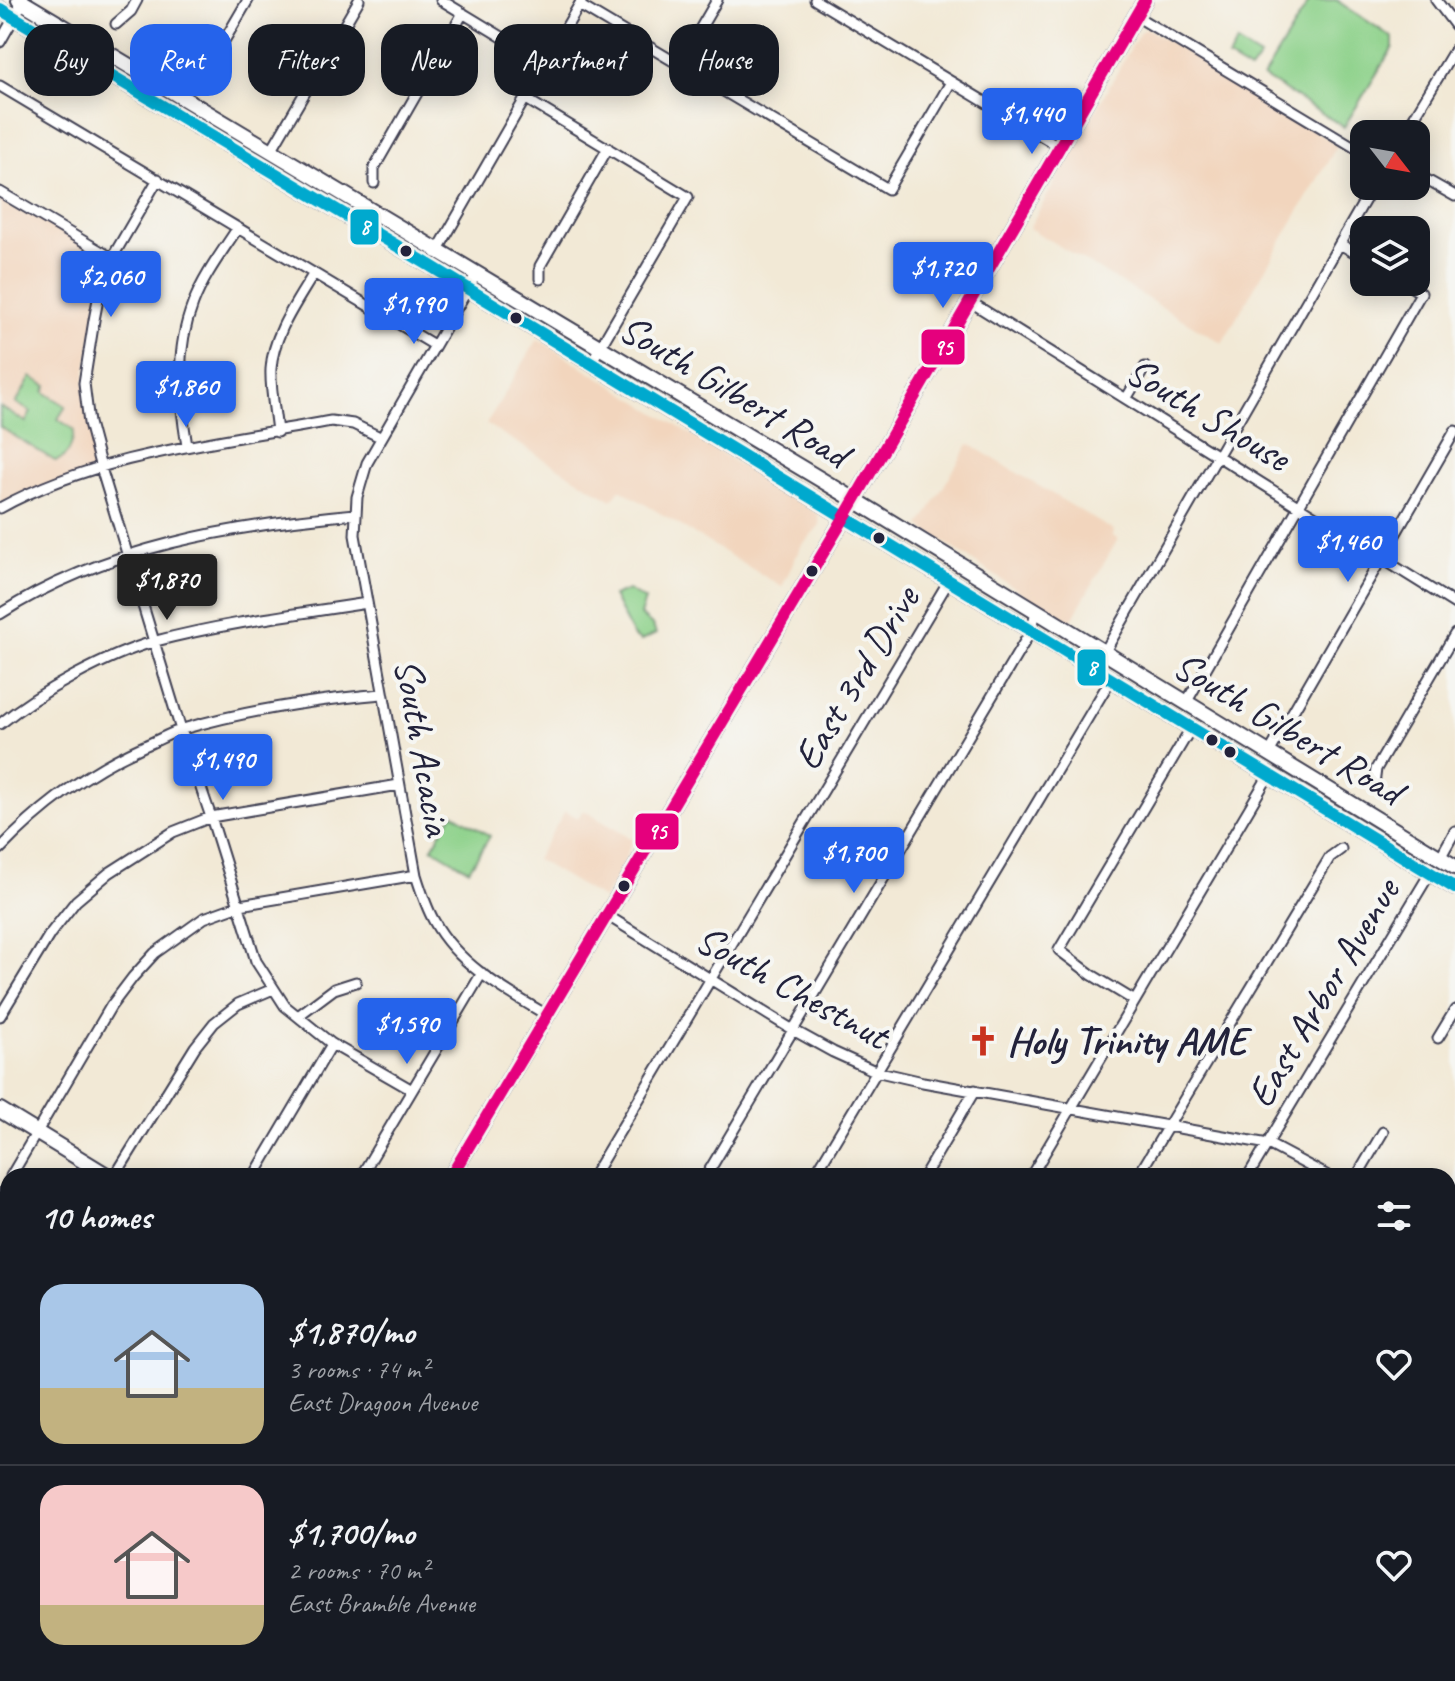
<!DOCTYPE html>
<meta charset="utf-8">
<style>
:root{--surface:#171b24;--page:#20242c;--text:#f1f3f6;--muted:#9ea1a6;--line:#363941;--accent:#2563eb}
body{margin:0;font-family:Caveat,sans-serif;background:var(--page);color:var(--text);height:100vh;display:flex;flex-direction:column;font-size:30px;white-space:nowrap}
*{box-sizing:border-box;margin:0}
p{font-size:26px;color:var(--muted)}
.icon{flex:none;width:44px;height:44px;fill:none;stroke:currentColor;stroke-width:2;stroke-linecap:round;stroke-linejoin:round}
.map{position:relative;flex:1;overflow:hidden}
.side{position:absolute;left:0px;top:1168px;width:1456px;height:514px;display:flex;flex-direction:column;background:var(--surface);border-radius:24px 24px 0 0;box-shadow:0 4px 20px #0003}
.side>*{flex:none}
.banner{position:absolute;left:24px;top:24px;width:800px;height:72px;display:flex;gap:16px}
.needle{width:52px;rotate:121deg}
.buttons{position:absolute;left:1350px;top:120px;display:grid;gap:16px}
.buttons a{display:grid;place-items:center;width:80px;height:80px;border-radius:16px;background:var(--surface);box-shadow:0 4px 20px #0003;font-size:40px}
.price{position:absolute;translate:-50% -68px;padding:0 18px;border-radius:8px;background:var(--accent);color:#fff;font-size:26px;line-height:52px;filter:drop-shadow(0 2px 4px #0008)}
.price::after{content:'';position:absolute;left:50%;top:48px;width:24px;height:18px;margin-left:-12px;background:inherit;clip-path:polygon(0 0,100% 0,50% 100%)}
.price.active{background:#222;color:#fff}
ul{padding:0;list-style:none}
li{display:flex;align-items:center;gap:24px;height:200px;padding:0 40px}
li+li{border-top:2px solid var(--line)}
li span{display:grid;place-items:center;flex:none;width:224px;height:160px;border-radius:24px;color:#555}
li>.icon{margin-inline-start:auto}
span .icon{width:96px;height:96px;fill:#fffc;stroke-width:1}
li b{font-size:34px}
h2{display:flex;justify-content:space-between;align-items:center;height:96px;padding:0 40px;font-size:34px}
.tag{padding:0 28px;border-radius:24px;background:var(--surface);box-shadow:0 4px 20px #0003;font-size:28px;line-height:72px}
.tag.active{background:var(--accent);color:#fff}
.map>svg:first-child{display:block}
</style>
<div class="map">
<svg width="1455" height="1681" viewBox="0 0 1455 1681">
<rect width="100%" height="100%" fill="#f6f6f2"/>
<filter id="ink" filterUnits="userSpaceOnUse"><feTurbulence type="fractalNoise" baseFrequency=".0125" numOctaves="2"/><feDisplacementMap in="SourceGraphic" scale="16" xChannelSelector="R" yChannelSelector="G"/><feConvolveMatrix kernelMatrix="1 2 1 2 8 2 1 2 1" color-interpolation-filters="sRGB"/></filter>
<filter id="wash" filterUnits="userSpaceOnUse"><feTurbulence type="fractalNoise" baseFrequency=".006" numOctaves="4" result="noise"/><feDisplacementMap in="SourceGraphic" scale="32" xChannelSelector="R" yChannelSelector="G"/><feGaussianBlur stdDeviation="1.8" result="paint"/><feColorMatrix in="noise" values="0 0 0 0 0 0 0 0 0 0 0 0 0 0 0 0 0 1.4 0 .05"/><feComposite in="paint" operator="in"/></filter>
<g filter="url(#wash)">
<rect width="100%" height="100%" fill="#f2e9d6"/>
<path fill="#f2d5bd" d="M1146,28L1330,140L1337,146L1222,343L1029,228L1140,32Z
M0,192L112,258L100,289L84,383L101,468L0,508Z
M538,339L818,514L820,525L801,546L782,587L620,489L612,500L486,424Z
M969,444L1114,531L1112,536L1118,539L1069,624L920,526Z
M583,810L632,839L621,871L603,899L536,859L565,811L578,818Z
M1448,1257L1455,1261V1349L1448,1361Z
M1455,1424V1610L1448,1606V1434Z
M1448,1625L1455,1629V1681H1299L1303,1674H1448Z
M1179,1674H1267L1263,1681H1175Z"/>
<path fill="#8dd18a" stroke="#587a62" stroke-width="2" d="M1310,0H1336L1393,38V47L1344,127L1263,77Z
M1237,43L1260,57L1250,71L1228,58Z
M31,377L47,386L44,392L66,406L58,419L74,430C73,442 70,458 55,461L0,427V407L26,422L31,412L16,403Z
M628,590L645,600L640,615L653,626L656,634L641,641L633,636L613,596Z
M453,813L490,836L469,870L432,848Z"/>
</g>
<g filter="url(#ink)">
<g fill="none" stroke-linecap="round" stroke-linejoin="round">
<g stroke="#414052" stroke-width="13">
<path id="street" d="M441,0L545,63
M815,0L1060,147
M1436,0L1455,25
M579,5L888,189L951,82
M1136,16L1364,153
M116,24L131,11L137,0
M0,42L24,0
M679,65L717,0
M210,82V65L248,0
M0,86L434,345
M526,99L688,197L591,363
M1404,134L1455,49
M272,149L359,0
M1416,174L1455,196
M158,179L112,258L100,289L94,320L84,383L89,423L101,468L181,730L211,817L256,961L285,1006L332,1044L412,1090
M374,183V168L463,13
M0,192L112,258
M1340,244L1364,258
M436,253L582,0
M477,273L367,463L357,497L355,535L416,875C421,891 426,907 434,921C458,965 506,991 547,1015
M540,279V266L608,148
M969,301L1455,604
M1126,399L1145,367
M277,432C275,411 270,389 271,369C273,334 297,302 314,273
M187,446C179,398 175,350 193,304C203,277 222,252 237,229
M0,508C100,453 220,442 331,421L353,424L380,437
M0,614C104,547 234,525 355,514
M1104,653L1373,186
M1186,703L1421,293L1404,282
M0,724C39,692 107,655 156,641C224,623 297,614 367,603
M1269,753L1455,431
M1374,785L1376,769L1455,634
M0,849C42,805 88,771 144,746C157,741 170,733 183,729C247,710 316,700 382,694
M1440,858L1455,831
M608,916L793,1030L833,1052L875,1071L923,1082L1268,1144L1328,1176
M1135,1001L1092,975L1059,950L1191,728
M0,1016L50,934L76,901L109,873L173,832L211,817L399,785
M298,1016L334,989L356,982
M1438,1038L1455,1010
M11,1176L111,1006L133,977L155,953L204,918L240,905L416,875
M115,1176L195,1047L214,1023L238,1004L273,989
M254,1176L332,1044
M361,1176L482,973
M593,1176L948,582
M706,1176L1031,631L1036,612
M814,1176L1111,679
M924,1176L975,1090
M1031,1176L1269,775
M1138,1176L1330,857L1341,849
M1248,1176L1430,873
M1357,1176L1383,1132
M0,1203L8,1182
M1448,1246L1455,1250
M1448,1617L1455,1621
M395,1681L414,1674
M554,1681V1674"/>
</g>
<g stroke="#414052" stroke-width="18">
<path id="secondary" d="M0,1110L108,1176
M451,1176L844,518L1145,0
M143,1681L147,1674
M157,1681L161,1674"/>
</g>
<g stroke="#414052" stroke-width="18">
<path id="primary" d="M19,0L855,500L1455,867
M0,9L429,265L1455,888
M1448,1383L1455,1372
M1448,1417L1455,1405
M1271,1681L1275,1674
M1291,1681L1295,1674"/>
</g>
<use href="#street" stroke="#fff" stroke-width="9"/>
<use href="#secondary" stroke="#fff" stroke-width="14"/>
<use href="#primary" stroke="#fff" stroke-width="14"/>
<g stroke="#f6f6f2" stroke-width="18">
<path id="bus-1" d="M0,9L429,265L1455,888"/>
</g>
<g stroke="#f6f6f2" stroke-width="18">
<path id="bus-2" d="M451,1176L844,518L1145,0"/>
</g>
<use href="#bus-1" stroke="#00a9ce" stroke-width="12"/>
<use href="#bus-2" stroke="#e5007d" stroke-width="12"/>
</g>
</g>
<defs>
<g id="church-bare" transform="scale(2.4)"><path d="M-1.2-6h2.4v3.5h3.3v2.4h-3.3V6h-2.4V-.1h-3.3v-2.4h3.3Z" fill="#c8321e" stroke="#f6f6f2" stroke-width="2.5" paint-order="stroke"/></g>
</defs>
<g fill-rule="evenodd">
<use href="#church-bare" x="983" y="1041"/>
</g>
<g fill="#22223b" stroke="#f6f6f2" stroke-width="3">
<circle cx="406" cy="251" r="7"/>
<circle cx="516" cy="318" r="7"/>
<circle cx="879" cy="538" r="7"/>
<circle cx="812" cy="571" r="7"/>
<circle cx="1212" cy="740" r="7"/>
<circle cx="1230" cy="752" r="7"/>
<circle cx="624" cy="886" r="7"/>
</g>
<g text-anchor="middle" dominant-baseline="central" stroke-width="8" stroke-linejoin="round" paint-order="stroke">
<g font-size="40" fill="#22223b" stroke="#f6f6f2">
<text transform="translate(734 391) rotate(31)">South Gilbert Road</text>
<text transform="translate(1208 414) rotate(31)">South Shouse</text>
<text transform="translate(856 678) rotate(-59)">East 3rd Drive</text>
<text transform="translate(1288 728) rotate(31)">South Gilbert Road</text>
<text transform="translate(423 747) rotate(80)">South Acacia</text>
<text transform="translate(792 987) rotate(29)">South Chestnut</text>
<text transform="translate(1323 993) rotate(-59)">East Arbor Avenue</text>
</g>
<g font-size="40" font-weight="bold" fill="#22223b" stroke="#f6f6f2" text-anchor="start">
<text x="1007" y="1041">Holy Trinity AME</text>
</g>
</g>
<g stroke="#f6f6f2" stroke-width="3">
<rect x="349" y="208" width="31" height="38" rx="8" fill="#00a9ce"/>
<rect x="920" y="328" width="46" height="38" rx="8" fill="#e5007d"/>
<rect x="1076" y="648" width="31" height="39" rx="8" fill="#00a9ce"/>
<rect x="634" y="812" width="46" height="39" rx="8" fill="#e5007d"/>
</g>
<g font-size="22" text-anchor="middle" font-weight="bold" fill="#fff">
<text x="365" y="234">8</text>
<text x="943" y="355">95</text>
<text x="1092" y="675">8</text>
<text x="657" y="839">95</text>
</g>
</svg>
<div class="buttons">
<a><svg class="needle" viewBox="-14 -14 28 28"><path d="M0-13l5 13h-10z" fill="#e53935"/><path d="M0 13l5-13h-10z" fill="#9ea1a6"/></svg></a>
<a><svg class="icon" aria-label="layers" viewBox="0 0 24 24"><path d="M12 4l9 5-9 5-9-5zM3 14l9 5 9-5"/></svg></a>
</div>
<b class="price" style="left:1032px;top:156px">$1,440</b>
<b class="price" style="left:943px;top:310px">$1,720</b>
<b class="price" style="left:111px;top:319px">$2,060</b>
<b class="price" style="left:414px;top:346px">$1,990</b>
<b class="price" style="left:186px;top:429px">$1,860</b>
<b class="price" style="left:1348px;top:584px">$1,460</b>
<b class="price active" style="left:167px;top:622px">$1,870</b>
<b class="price" style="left:223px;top:802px">$1,490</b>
<b class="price" style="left:854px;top:895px">$1,700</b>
<b class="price" style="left:407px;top:1066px">$1,590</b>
<div class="banner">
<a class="tag">Buy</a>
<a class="tag active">Rent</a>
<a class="tag">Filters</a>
<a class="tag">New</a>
<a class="tag">Apartment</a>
<a class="tag">House</a>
</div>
<section class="side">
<h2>10 homes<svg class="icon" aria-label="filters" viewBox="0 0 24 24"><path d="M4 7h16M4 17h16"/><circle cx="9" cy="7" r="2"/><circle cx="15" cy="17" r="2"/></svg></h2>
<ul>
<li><span style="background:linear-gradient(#a9c7e8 65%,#c2b280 0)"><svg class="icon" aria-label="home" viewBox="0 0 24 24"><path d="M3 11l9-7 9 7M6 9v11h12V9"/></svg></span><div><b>$1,870/mo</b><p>3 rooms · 74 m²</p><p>East Dragoon Avenue</p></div><svg class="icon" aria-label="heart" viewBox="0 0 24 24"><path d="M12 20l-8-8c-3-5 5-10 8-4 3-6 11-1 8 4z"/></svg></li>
<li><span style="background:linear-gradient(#f6c9c9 75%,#c2b280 0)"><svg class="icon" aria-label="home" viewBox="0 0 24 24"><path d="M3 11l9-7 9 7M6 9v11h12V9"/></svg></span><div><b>$1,700/mo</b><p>2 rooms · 70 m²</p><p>East Bramble Avenue</p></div><svg class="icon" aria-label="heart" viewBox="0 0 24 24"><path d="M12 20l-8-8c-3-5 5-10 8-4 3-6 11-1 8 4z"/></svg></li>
</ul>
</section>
</div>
